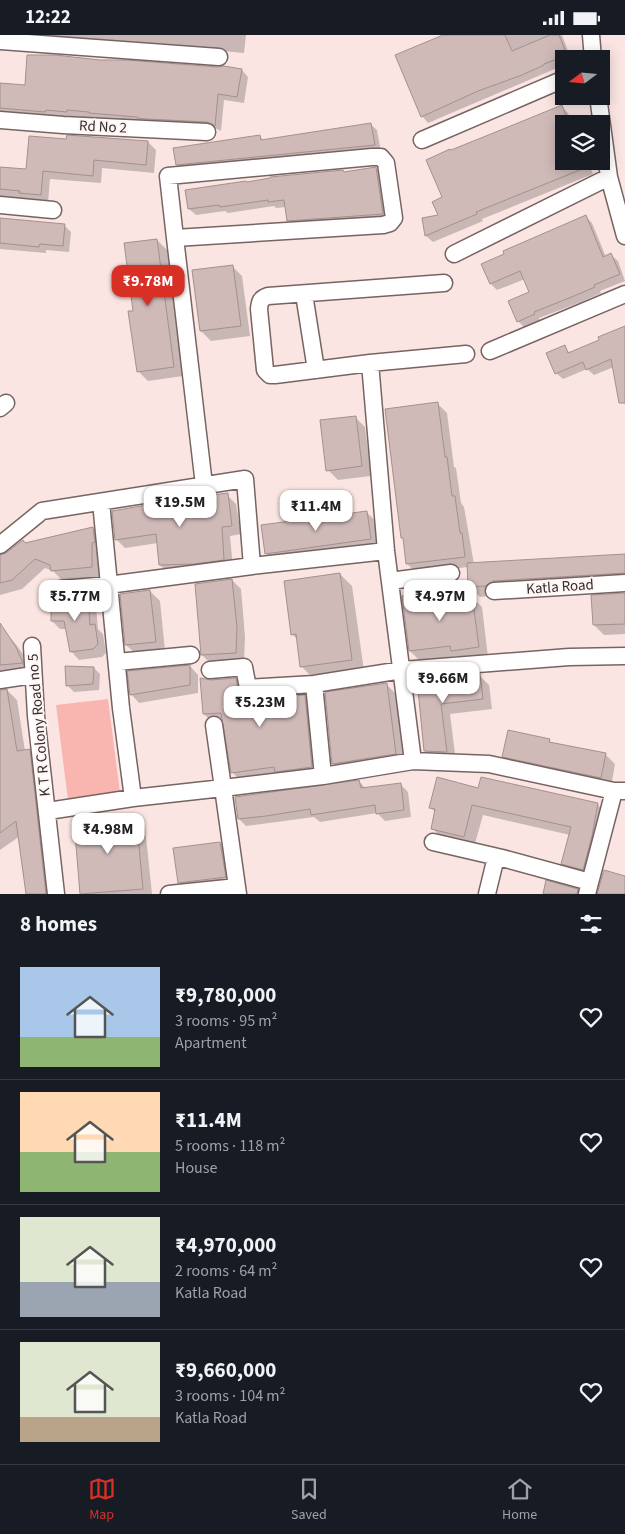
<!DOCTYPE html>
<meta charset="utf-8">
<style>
:root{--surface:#171b24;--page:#242831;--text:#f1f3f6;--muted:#9ea1a6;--line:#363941;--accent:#d93025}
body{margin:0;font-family:"Source Sans 3",sans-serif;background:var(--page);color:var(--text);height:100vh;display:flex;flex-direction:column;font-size:19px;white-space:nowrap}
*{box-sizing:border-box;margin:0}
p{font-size:16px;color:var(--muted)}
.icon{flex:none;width:28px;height:28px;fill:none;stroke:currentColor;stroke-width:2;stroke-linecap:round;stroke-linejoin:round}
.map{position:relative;height:859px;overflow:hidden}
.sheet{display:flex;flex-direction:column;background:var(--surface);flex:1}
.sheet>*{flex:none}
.needle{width:32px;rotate:254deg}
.controls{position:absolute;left:555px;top:15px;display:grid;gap:10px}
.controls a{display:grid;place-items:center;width:55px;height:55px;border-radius:0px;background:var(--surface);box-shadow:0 2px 12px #0003;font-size:25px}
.price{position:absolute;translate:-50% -42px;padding:0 11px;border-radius:10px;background:#fff;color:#222;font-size:16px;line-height:32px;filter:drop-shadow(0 1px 2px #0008)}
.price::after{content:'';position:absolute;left:50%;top:30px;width:15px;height:11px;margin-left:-8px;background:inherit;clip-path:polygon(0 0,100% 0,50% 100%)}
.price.active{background:var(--accent);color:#fff}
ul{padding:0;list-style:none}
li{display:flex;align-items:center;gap:15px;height:125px;padding:0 20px}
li+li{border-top:1px solid var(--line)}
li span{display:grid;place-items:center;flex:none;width:140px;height:100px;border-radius:0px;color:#555}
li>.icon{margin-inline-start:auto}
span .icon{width:60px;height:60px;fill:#fffc;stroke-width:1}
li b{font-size:21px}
h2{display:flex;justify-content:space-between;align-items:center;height:60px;padding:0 20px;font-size:21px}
.status{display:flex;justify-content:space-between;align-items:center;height:35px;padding:0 25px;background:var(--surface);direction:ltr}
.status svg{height:14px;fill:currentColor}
.tab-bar{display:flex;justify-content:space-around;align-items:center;height:70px;border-top:1px solid var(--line);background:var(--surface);font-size:14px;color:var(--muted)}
.tab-bar a{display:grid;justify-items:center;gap:2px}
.tab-bar .active{color:var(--accent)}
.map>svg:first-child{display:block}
</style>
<div class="status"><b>12:22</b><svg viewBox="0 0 49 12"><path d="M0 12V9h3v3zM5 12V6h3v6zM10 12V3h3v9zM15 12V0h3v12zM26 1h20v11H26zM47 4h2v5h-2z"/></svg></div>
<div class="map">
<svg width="625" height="859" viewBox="0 0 625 859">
<rect width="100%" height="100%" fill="#fbe5e3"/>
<path fill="#f9b5af" d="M108,664L120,758L68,765L56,670Z"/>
<path fill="#0003" d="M10,0H246L244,18L201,14L199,12L128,6L127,7L80,3H64L61,1L12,2Z
M445,0H562L571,24H564V30L428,88L422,81Z
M100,26L242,35L248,42L244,68L224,65L221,96L215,93L154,90L73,81V83L0,79V50L26,51Z
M562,72L568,78L572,89H564V126H588L593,139L482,184L483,186L433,207L426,201L424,184L440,181L451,116Z
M370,89L377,95L381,117L184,136L177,130L260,102L264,106Z
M68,106L148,107L156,115L154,138L102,133L101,148L50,144L48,168L0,161V133L27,135Z
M376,133L382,140L389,185L295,192L288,185L286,172L276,173L274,171L228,178L225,176L196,180L189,174L186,156L345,138Z
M585,181L592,188L606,222L611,220L618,226L625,246L600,256L601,258L581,267L539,283L540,286L524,292L518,286L531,258L525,244L497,255L491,249Z
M0,184L64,190L71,197L69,217L46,215V218L0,214Z
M157,205L167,215L183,341L148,346L138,336Z
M232,231L242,241L250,301L211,306L201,296Z
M625,292V354L614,332L594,340L587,334L563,344L556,338L564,312L570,318L601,305Z
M437,368L447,378L454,432L456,433L461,468L464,472L474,529L625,521V548L480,562L470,552L468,532L417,538L407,529L404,505L402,503Z
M355,382L365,392L371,441L338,445L328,435Z
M227,460L236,469L241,499L230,501L233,533L169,539L160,530L158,508L125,513L116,504Z
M366,477L380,490L383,517L279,531L266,518Z
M93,494L103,503L101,542L62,545L53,536L45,533L22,554L0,560V521L25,509Z
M340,539L352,551L364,636L313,643L301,631L298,605L292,599Z
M232,545L241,554L245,602L244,627L211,629L202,620Z
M150,556L160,566L165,616L136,619L126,610Z
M435,558L443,566L472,562L482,572L488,622L462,625L458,621L420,626L410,616L403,562Z
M625,558V599L604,600L594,590Z
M52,560L56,564L87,563L96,572L98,594L103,599L106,618L102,622L79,625L71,616L67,594H60L52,586Z
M0,597H4L14,607L26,623L32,637L0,640Z
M190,631L198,640V658L139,668L131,659Z
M94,633L100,639L99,655L74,657L67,650Z
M479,640L489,650L492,674L450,679L456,727L435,726L425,716L420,675Z
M235,644L247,656L249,667L305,661L316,672L323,743L244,749L232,737L224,690H215L204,679Z
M386,649L399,662L409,731L346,742L333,729Z
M7,655L17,665L25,716L29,715L39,725L54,859H28L20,801L0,815V656Z
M549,705L553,709L605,719L615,729L611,752L514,731L504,721Z
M359,746L366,754L400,749L408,757L411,782L385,786L377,778L320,787L314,782L246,791L239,784Z
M479,755L597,769L608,780L594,845L573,839L563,828L570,800L483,780L474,812L443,804L432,793L436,778L430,772Z
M135,782L145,792L152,859H82L75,787Z
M220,808L230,818L235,852L189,857L179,847Z"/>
<path fill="#cfbab8" stroke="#a4908e" d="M443,0H505L512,16L550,0H559L567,20L544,29V30L522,40L478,56L421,82L395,20Z
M27,20H55L100,25H126L218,32L224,31L242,34L237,62L218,59L215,91L207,87L147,84L137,83V82L89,78V77L67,75V77L46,75L45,77L0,73V48L25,50Z
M562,70L569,89H564V126H597V128L476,177L477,179L425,201L422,183L438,180L432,167L442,162L426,125L450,114L451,115L481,103Z
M371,88L375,110L176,130L173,113L260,100L261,105Z
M67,100L148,106L146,130L94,125L93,141L43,136L41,160L19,158L20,156L0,154V132L26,134L29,101L66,104Z
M376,132L383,179L287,186L284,165L268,167V165L220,172L219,170L188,174L185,155L246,146L247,147L270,143V142L343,135L344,137Z
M586,180L603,222L611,218L620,239L594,250L595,252L574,261L534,277L535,279L517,287L508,266L529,257L520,236L490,249L481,229L504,219L503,216Z
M0,183L65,189L63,211L40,209L39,212L0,208Z
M157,204L174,332L137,337L128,276H133L124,208Z
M233,230L241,291L200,296L192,235Z
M625,291V368H619L611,324L586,335L583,327L555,339L546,318L565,310L568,318L599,305L598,302Z
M438,367L445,422H447L452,461H455L460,498H462L465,522L406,529L403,503H401L385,374Z
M356,381L362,431L326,436L320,385Z
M228,458L232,491L222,492L224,525L194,529L159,530L156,499L115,505L112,476L188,463Z
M367,476L371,504L265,519L261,490Z
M93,492L95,507L92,508V532L51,536L50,530L35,524L12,545L0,548V520L6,518L23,505L25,508Z
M625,519V538L493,546L485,551L468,552L467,528Z
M340,538L352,625L300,632L296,599L291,600L284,546Z
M232,544L237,592L236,618L201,620L195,549Z
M150,555L156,607L125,610L120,559Z
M436,556L437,565L472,561L479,612L451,616L450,611L409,616L402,561Z
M51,557L55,563L60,564L88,562L90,590L95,589L98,609L93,614L70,617L64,586H51Z
M625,558V589L593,590L591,560Z
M0,588L16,612L23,628L0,630Z
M190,630V650L130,660L127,636Z
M65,631L94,632L93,649L66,651Z
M480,639L483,664L441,669L447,717L424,716L417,644Z
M200,643L211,645L236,643L238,655L244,662V666L305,660L312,732L275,737L274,732L231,738L221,678L203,679Z
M387,648L396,719L332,729L325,657Z
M7,654L17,716L30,714L46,859H26L16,786L0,798V655Z
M508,695L550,704L549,707L606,718L601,743L502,722Z
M437,742L478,753L481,742L598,768L592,801L583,835L561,829L571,792L472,770L464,802L431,794L435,774L429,773Z
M359,745L361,753L401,748L404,775L376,779L375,770L311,780L310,774L266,781L238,784L235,762Z
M136,780L143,854L80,859L74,786Z
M220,807L226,842L178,848L173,813Z
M604,835L625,841V859H597Z
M546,845L578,854L577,859H543Z"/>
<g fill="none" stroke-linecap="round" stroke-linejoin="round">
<g stroke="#776462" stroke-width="19">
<path id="minor" d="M591,0L593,24
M0,6L219,22
M598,61L609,142L625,201
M0,85L63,90L207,97
M422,105L564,44
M0,170L53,175
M175,203L383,190L390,188L394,183L386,128L381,122H372L168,141L175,203L204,450
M454,219L609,142
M444,248L268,261C260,264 260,266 259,274L265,335L270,340H275L370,328L466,319
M304,259L316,335
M490,316L625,259
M370,328L386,516L413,726
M0,373L6,368
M101,467L121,673L133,763
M0,510L42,476L245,444L252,531
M390,546L451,538
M60,554L108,550L252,531L386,516
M494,556L625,548
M32,611L36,681L56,859
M117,627L191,620
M210,635L244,632L248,653L314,649L402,635L569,622L625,621
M0,645L33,640
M314,649L323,741
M214,690L223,753L323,741L413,726L489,729L614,756H625
M48,776L133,763L223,753L238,859
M433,807L502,823L590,847
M169,859L237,852
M487,859L496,822
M587,859L614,756"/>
</g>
<use href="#minor" stroke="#fff" stroke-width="16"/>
</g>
<g text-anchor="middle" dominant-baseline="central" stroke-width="4" stroke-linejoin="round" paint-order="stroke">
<g font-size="15" fill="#362d2d" stroke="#fef5f4">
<text transform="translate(103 92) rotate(3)">Rd No 2</text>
<text transform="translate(560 552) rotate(-4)">Katla Road</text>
<text transform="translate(39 690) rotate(-95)">K T R Colony Road no 5</text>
</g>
</g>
</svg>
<div class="controls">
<a><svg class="needle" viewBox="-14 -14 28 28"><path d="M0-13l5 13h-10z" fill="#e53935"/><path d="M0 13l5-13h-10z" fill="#9ea1a6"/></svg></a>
<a><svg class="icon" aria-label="layers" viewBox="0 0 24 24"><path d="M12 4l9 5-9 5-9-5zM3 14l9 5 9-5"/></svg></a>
</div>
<b class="price active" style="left:148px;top:272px">₹9.78M</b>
<b class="price" style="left:180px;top:493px">₹19.5M</b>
<b class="price" style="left:316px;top:497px">₹11.4M</b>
<b class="price" style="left:75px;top:587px">₹5.77M</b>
<b class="price" style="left:440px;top:587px">₹4.97M</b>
<b class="price" style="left:443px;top:669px">₹9.66M</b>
<b class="price" style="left:260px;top:693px">₹5.23M</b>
<b class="price" style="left:108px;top:820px">₹4.98M</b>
</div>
<section class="sheet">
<h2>8 homes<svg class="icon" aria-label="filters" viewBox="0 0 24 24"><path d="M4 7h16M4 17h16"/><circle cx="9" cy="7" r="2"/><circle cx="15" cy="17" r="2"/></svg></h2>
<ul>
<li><span style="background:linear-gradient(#a9c7e8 70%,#8fb573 0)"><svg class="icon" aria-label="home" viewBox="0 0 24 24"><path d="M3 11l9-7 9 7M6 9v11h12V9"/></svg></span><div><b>₹9,780,000</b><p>3 rooms · 95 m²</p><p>Apartment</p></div><svg class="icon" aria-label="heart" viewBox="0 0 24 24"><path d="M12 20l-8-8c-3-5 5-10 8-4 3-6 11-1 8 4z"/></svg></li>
<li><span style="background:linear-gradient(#ffd9b3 60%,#8fb573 0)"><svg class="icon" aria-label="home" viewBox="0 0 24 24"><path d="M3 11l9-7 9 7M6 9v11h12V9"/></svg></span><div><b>₹11.4M</b><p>5 rooms · 118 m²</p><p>House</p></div><svg class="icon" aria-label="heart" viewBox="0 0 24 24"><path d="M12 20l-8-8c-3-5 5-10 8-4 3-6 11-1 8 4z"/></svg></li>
<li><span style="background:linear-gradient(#dfe7d0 65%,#9aa5b1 0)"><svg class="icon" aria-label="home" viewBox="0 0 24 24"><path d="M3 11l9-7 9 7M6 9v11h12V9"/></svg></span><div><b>₹4,970,000</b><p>2 rooms · 64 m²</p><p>Katla Road</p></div><svg class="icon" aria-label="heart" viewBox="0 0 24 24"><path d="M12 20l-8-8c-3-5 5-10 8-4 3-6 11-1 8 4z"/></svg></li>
<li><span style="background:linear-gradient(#dfe7d0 75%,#b9a48a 0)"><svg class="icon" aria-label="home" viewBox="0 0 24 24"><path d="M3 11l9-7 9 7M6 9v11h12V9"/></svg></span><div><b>₹9,660,000</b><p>3 rooms · 104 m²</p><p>Katla Road</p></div><svg class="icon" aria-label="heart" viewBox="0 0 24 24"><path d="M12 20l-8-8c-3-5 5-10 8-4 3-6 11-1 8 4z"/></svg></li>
</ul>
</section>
<nav class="tab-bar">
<a class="active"><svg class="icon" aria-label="map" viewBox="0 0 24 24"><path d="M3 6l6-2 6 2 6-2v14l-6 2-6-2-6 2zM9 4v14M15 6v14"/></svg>Map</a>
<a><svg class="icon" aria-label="saved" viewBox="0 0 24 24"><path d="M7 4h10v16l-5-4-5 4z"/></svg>Saved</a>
<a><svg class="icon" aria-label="home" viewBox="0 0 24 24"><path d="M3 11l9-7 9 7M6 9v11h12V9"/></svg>Home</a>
</nav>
